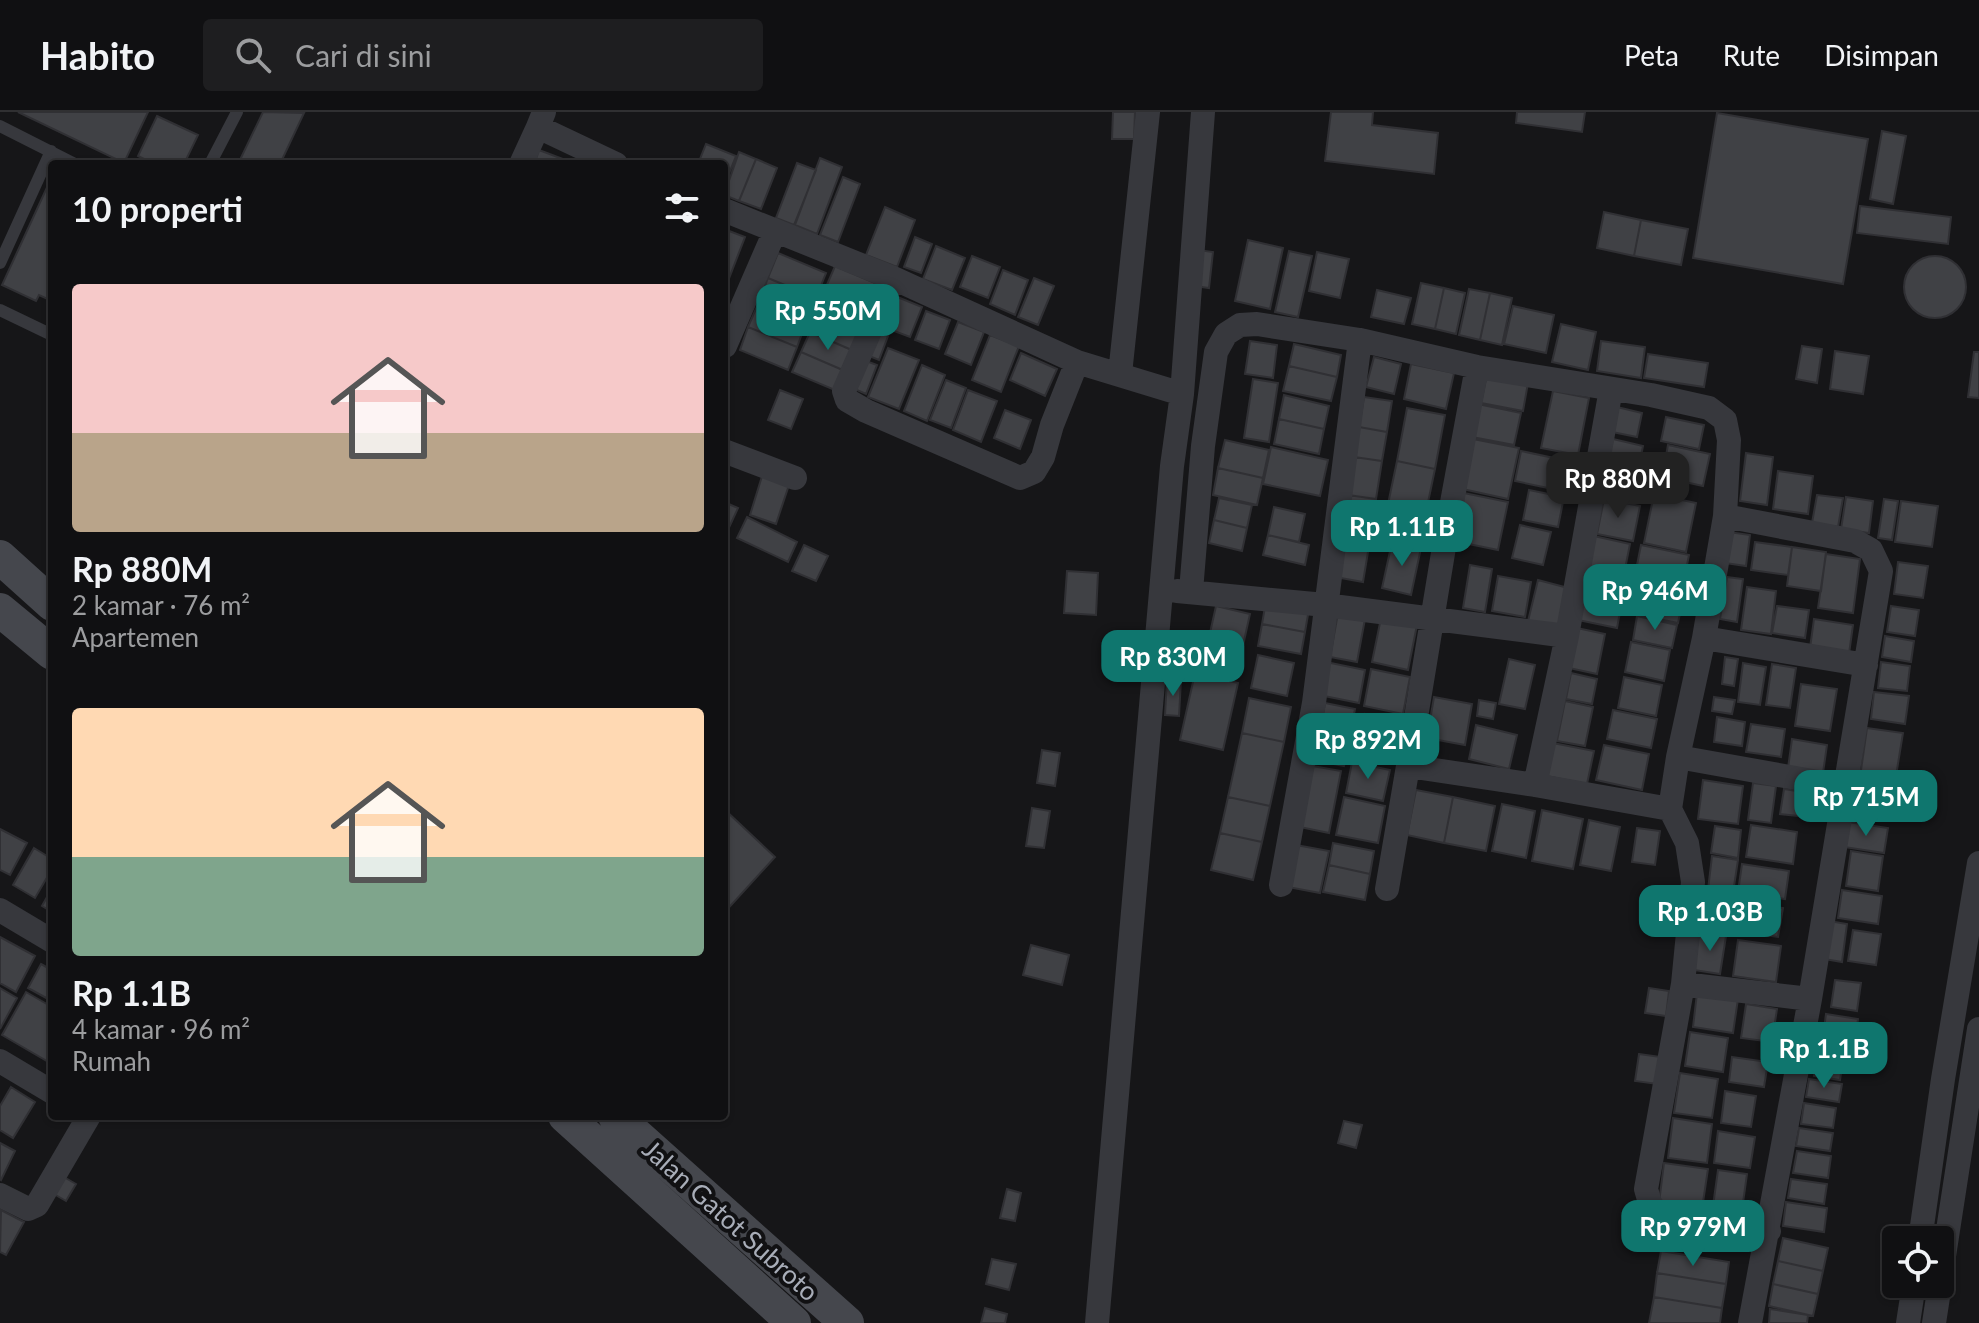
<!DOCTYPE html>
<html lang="id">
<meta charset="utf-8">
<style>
:root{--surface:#101012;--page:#1e1e20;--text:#f1f3f6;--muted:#9c9d9f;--line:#303032;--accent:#0f766e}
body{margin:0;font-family:Lato,sans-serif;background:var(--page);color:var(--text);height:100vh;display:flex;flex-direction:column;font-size:30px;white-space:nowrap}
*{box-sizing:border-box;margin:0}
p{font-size:26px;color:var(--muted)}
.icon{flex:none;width:44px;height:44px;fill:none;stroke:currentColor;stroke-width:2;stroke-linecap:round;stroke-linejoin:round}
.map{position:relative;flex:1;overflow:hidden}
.side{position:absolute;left:48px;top:48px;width:680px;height:960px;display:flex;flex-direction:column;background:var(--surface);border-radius:8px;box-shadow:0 2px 6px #0004,0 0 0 2px var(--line)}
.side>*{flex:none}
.buttons{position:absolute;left:1882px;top:1114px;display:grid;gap:16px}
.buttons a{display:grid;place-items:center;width:72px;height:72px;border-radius:8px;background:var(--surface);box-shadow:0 2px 6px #0004,0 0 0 2px var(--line);font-size:40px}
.price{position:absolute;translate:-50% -68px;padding:0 18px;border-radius:16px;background:var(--accent);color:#fff;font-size:26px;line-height:52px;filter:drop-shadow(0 2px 4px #0008)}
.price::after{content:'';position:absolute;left:50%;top:48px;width:24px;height:18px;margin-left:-12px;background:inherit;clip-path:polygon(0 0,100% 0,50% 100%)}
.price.selected{background:#222;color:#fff}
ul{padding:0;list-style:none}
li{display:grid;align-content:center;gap:16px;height:424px;padding:0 24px}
li span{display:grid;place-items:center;height:248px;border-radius:8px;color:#555}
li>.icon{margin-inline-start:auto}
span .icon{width:144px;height:144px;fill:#fffc;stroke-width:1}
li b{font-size:34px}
h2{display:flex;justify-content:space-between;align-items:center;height:96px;padding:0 24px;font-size:34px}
header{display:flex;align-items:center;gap:48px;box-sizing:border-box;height:112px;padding:0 40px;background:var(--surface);border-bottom:2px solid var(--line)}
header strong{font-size:38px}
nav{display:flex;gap:44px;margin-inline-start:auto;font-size:28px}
.search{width:560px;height:72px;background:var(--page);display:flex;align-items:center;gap:20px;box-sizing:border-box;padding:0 28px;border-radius:8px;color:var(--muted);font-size:30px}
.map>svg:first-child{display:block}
</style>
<header>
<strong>Habito</strong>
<div class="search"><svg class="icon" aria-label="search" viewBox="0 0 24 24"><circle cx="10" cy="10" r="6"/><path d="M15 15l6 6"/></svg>Cari di sini</div>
<nav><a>Peta</a><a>Rute</a><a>Disimpan</a></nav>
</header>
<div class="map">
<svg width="1979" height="1211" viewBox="0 0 1979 1211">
<rect width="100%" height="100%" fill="#161618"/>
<path fill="#404145" stroke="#303034" stroke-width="2" d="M18,0H148L124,51Z
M263,0L304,1L280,52H238Z
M1113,0H1135L1134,27H1112Z
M1331,0H1373L1372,13L1438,21L1434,62L1325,49Z
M1517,0H1585L1582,20L1516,11Z
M1717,1L1868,27L1843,172L1693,146Z
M157,4L198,23L184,52H154L138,44Z
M1882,19L1906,24L1893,92L1870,87Z
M706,32L736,44L724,74V52H698Z
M539,38L576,52H534Z
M739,40L756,47L739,89L724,83Z
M820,46L842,55L817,122L795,113Z
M756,47L777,56L761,97L739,89Z
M797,51L816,58L794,113L776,106Z
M843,65L860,72L838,130L820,123Z
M49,71L52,72V189L39,183L36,189L2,173Z
M1860,94L1951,105L1948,132L1857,121Z
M885,95L915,108L897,155L866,143Z
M1604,100L1641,108L1634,144L1597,136Z
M1641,108L1688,117L1681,153L1634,144Z
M724,117L745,125L728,169L724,167Z
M915,125L932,132L921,161L904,155Z
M1248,128L1283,136L1270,197L1235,189Z
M936,134L965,146L952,178L923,167Z
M1198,138L1213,140L1209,176L1194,174Z
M1289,139L1312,144L1298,205L1275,200Z
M1317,140L1349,147L1340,186L1309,179Z
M778,141L826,161L816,186L768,166Z
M972,144L1000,155L988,186L960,175Z
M1904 175a31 31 0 1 1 62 0a31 31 0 1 1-62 0Z
M835,154L882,174L874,195L826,175Z
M1003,158L1028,168L1015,203L990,192Z
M768,166L816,186L806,211L758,192Z
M1034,166L1054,174L1038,213L1018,205Z
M1421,171L1444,176L1435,217L1412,212Z
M826,175L874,195L865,217L817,197Z
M1444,176L1465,181L1456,222L1435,217Z
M1469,177L1490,181L1480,228L1459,223Z
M1377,178L1411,186L1404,212L1371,205Z
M1490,181L1512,186L1502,233L1480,228Z
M890,182L922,195L910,225L878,213Z
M758,192L806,211L797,235L748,215Z
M1513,194L1554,203L1546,241L1504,232Z
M926,199L950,208L939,237L915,228Z
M818,200L863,219L854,239L810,220Z
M958,210L984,220L971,253L945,242Z
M1561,212L1596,220L1588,258L1552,250Z
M748,215L797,235L788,258L740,238Z
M873,218L888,224L879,248L864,242Z
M810,220L854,239L845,259L801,240Z
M990,223L1019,234L1001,280L972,268Z
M1250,229L1277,233L1273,266L1245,262Z
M1601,229L1645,235L1641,266L1597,259Z
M1294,232L1341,243L1337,265L1289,254Z
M1802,234L1822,237L1817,271L1796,267Z
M888,236L919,248L899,297L868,285Z
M1835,239L1869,244L1863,282L1830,277Z
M801,240L845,259L837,279L792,260Z
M1974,240H1979V286L1968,285Z
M1021,241L1057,257L1045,284L1010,268Z
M1648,242L1708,251L1704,275L1644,266Z
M1374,245L1401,252L1394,282L1366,275Z
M861,247L877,253L866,282L850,275Z
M1411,252L1454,261L1446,297L1404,287Z
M922,253L945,263L927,309L904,299Z
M1289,254L1337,265L1331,289L1283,279Z
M1487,262L1528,271L1523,299L1481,291Z
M1253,267L1278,271L1269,330L1244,326Z
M946,268L966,276L951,316L930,308Z
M780,278L803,287L791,317L768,308Z
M968,278L997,289L981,330L953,318Z
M1553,279L1589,286L1578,343L1541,336Z
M1284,283L1329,294L1324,317L1279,307Z
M1364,285L1392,289L1387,320L1359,315Z
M1478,292L1521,301L1514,333L1472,325Z
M1617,295L1642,301L1637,325L1612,320Z
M1407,296L1445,303L1435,357L1397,349Z
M1005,298L1031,308L1020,337L994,326Z
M1666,305L1704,313L1699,337L1661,329Z
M1279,307L1324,317L1319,342L1274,332Z
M1359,315L1387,320L1382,349L1354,345Z
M1468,326L1519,336L1508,387L1458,376Z
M1613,327L1643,334L1635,375L1604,368Z
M1225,328L1269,338L1263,366L1218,356Z
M1668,333L1710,342L1703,374L1662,365Z
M1271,335L1328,348L1320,384L1263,372Z
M1521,339L1573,350L1567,380L1515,369Z
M1746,341L1773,345L1767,393L1740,389Z
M1354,345L1382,349L1376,387L1348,383Z
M1397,349L1435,357L1421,424L1383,416Z
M1218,356L1263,366L1257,393L1213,383Z
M1778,359L1813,364L1808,402L1773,397Z
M763,361L790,370L776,412L750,403Z
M1529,378L1564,385L1558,415L1523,408Z
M1459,380L1508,390L1498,438L1449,428Z
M1654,382L1696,391L1686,440L1644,431Z
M1348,383L1376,387L1371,422L1343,418Z
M1817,383L1843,386L1838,415L1812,411Z
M1846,385L1873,389L1869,421L1841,417Z
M1219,386L1252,393L1247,416L1214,408Z
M1604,387L1640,394L1633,429L1597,422Z
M1884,387L1898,389L1892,428L1878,426Z
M1901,389L1938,394L1932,435L1895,430Z
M724,390L738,396L727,420L724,418Z
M1274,395L1305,402L1299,430L1268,423Z
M747,405L797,430L788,450L737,426Z
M1214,408L1247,416L1242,439L1209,431Z
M1520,413L1551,420L1543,453L1512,446Z
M1343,418L1371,422L1363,470L1335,465Z
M1722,419L1750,423L1746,454L1718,450Z
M1268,423L1309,433L1305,453L1263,443Z
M1594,424L1630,432L1622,472L1586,465Z
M1392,430L1421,436L1411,483L1382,476Z
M1755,430L1792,435L1788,463L1751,458Z
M804,433L828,444L816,469L792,459Z
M1641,433L1689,443L1681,483L1633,473Z
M1792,435L1826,440L1821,479L1787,474Z
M1826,442L1860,447L1853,501L1818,496Z
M1898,450L1928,454L1923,486L1894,482Z
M1470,453L1492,457L1485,500L1463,496Z
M1067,459L1098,461L1096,503L1064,501Z
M1498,464L1531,470L1525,505L1492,499Z
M1727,465L1743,467L1737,510L1720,507Z
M1538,468L1572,477L1561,518L1528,509Z
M1747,475L1776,479L1771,522L1741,518Z
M1633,477L1683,487L1678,511L1628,501Z
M1582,487L1621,495L1617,516L1578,508Z
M1266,489L1309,497L1305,520L1262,512Z
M1216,494L1250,502L1240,547L1206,539Z
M1777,494L1809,498L1805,526L1772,521Z
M1891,494L1919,498L1915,524L1887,520Z
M1338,501L1365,507L1357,550L1330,545Z
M1637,504L1677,513L1672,536L1633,528Z
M1381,506L1417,513L1408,558L1372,550Z
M1814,507L1853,513L1849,542L1810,536Z
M1262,512L1305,520L1301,542L1258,534Z
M1577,516L1605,522L1597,562L1569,556Z
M1885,524L1914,529L1911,550L1882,545Z
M1631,530L1670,538L1664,569L1625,560Z
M1258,543L1294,551L1287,584L1251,576Z
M1725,545L1738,547L1734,574L1722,572Z
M1509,547L1535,553L1525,597L1499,592Z
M1326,550L1365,558L1359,591L1319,583Z
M1881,550L1910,554L1907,579L1878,576Z
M1743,551L1766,555L1760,593L1738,590Z
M1772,552L1796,556L1790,596L1766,593Z
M1371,557L1410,565L1403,602L1364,594Z
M1195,561L1238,571L1223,638L1180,628Z
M1571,561L1597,567L1592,592L1566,587Z
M1624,565L1662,573L1656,604L1618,596Z
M1167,567L1181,568L1179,604L1165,603Z
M1801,572L1837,577L1830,619L1795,614Z
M1874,580L1909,584L1905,612L1871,607Z
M1434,585L1472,592L1465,633L1427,626Z
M1714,585L1735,588L1732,602L1712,599Z
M1249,586L1291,595L1284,630L1242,621Z
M1479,588L1496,591L1493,607L1477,604Z
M1565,589L1593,595L1585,634L1557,629Z
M1325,591L1355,597L1344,654L1314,648Z
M1613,598L1657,607L1651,636L1607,627Z
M1365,602L1400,609L1392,651L1357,644Z
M1717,605L1745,610L1742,634L1714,630Z
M1751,612L1785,617L1781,645L1746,640Z
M1476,613L1517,623L1509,657L1469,647Z
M1867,616L1903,621L1895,670L1860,665Z
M1242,621L1284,630L1270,694L1228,685Z
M1792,627L1827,633L1823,661L1788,656Z
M1553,631L1594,639L1587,672L1546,664Z
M1604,633L1649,642L1642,678L1596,668Z
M1042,638L1060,641L1055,674L1037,671Z
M1352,650L1390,658L1383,689L1346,681Z
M1307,653L1341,659L1329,721L1295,714Z
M1703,668L1743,674L1738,712L1698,707Z
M1753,671L1776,674L1771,711L1748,708Z
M1855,671L1889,676L1884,707L1851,702Z
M1784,677L1810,681L1807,705L1780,702Z
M1416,678L1453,685L1444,731L1407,723Z
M1228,685L1270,694L1262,730L1220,721Z
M1344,685L1385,694L1378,731L1336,723Z
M1453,685L1495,694L1486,739L1444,731Z
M1502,692L1535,699L1526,746L1492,739Z
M1032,696L1050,699L1044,736L1026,734Z
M724,697L775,745L724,801Z
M1542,698L1583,707L1573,757L1532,749Z
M1589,708L1620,715L1611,759L1580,753Z
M1848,710L1888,716L1884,741L1844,735Z
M1751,713L1797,720L1793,752L1746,745Z
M1715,714L1741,718L1738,746L1711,741Z
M1637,716L1660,719L1655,753L1632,750Z
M0,717L27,731L10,763L0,758Z
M1220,721L1262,730L1253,768L1211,758Z
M1333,731L1374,739L1370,762L1329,753Z
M1296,733L1329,739L1320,781L1288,775Z
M34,736L52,747V757L35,786L13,773Z
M1851,739L1883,744L1878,779L1846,774Z
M1712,744L1738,748L1733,781L1708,778Z
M1742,752L1789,759L1785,787L1738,780Z
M1329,753L1370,762L1365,788L1323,780Z
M52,776V800L42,794Z
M1842,778L1882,784L1878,812L1838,806Z
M1704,780L1730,784L1725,817L1699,814Z
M1737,789L1783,796L1778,825L1733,819Z
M1829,809L1847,812L1842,850L1824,847Z
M1853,818L1881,822L1876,853L1848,849Z
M1699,820L1726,824L1720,862L1694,858Z
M0,825L35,844L16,880L0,871Z
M1738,828L1781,834L1776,870L1733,864Z
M1031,833L1069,843L1062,873L1023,863Z
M41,852L52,858L50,888L28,876Z
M1835,868L1861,871L1857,899L1831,895Z
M0,876L17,886L0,917Z
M1649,876L1669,879L1666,904L1645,901Z
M26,880L52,895V952L2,923Z
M1697,881L1738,887L1733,921L1693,915Z
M1746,892L1777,897L1772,930L1741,926Z
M1826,902L1858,907L1854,936L1822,931Z
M1690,920L1728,926L1723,960L1685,954Z
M1639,942L1661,945L1657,972L1635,969Z
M1817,944L1843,948L1840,968L1814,964Z
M1732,945L1768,950L1764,975L1729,970Z
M1680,961L1718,967L1712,1006L1674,1001Z
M1809,967L1842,972L1839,990L1806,985Z
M11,975L35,990L13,1026L0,1018V994Z
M1725,979L1756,984L1751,1015L1721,1011Z
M1804,991L1836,996L1833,1016L1801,1012Z
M1673,1006L1712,1012L1707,1051L1668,1046Z
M1344,1009L1362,1013L1356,1036L1338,1031Z
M1799,1016L1833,1021L1830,1039L1796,1034Z
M1718,1019L1755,1025L1750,1056L1714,1051Z
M0,1031L15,1039L1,1068L0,1067Z
M1797,1039L1831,1044L1828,1066L1793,1061Z
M1664,1051L1708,1057L1702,1097L1659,1091Z
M1718,1058L1747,1062L1742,1098L1713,1094Z
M57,1061L76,1072L66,1089L47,1078Z
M1791,1067L1827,1072L1824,1092L1788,1086Z
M1007,1077L1021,1081L1015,1109L1000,1106Z
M1786,1090L1827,1096L1824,1120L1783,1114Z
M1,1098L24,1110L6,1143L0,1140Z
M1783,1126L1828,1136L1823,1159L1778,1149Z
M1661,1139L1729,1150L1726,1172L1657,1161Z
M992,1147L1016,1152L1009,1178L986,1172Z
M1778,1149L1823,1159L1818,1182L1773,1172Z
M1657,1161L1726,1172L1722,1196L1654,1185Z
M1773,1172L1818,1182L1813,1204L1769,1194Z
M1654,1185L1722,1196L1720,1211H1649Z
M985,1196L1007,1202L1005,1211H981Z
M1770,1197L1808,1203L1807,1211H1769Z"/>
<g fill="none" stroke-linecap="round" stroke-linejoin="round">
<path stroke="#37383d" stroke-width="12" d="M0,14L75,52
M210,52L237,0
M0,151L51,39
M0,198L52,223"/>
<path stroke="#37383d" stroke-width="24" d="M544,0L538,15L616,52
M521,52L538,15
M724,98L893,166L1077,250L1182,282
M893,166L844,279L847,288L866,299L1020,366L1034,360L1043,345L1052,313L1077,250
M725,234L775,119
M1477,255L1446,423L1408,654L1535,673L1670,697
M1120,262L1148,0
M724,339L795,366
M1177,479L1325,493L1567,524
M1191,479L1203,334L1216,240L1226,222L1240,213L1257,212L1360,228L1477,255L1651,283L1709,296L1725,308L1729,328L1725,404L1855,429L1871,438L1881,459L1810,887L1750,1211
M1704,526L1725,404
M1678,645L1704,526L1866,553
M1535,673L1567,524L1611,277
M1281,773L1314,591L1360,228
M1387,777L1408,654
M0,798L52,829
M1683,872L1693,770L1687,731L1670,697L1678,645L1846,675
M0,949L52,980
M0,1083L28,1097L37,1093L89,1004
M1769,1119L1657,1101L1650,1091L1646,1077L1683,872L1810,887
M1920,1128L1943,967L1979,751
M1940,1170L1979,917
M1097,1211L1172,354L1182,282L1203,0
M1908,1211L1914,1172
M1934,1211L1940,1172"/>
<path stroke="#45474d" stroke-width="34" d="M0,445L52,492
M0,498L52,541
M565,1004L794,1211
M615,1004L847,1211"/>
</g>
<g text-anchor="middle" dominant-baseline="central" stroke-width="8" stroke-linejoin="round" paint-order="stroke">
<g font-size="26" fill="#a8adb8" stroke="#111113">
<text transform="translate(731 1108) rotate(42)">Jalan Gatot Subroto</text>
</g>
</g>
</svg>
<div class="buttons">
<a><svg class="icon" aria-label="locate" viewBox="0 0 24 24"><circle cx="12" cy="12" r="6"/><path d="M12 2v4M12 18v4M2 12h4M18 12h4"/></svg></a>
</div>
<b class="price" style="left:828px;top:240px">Rp 550M</b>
<b class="price selected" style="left:1618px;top:408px">Rp 880M</b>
<b class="price" style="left:1402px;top:456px">Rp 1.11B</b>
<b class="price" style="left:1655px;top:520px">Rp 946M</b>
<b class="price" style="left:1173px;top:586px">Rp 830M</b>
<b class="price" style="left:1368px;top:669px">Rp 892M</b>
<b class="price" style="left:1866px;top:726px">Rp 715M</b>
<b class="price" style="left:1710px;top:841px">Rp 1.03B</b>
<b class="price" style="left:1824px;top:978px">Rp 1.1B</b>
<b class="price" style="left:1693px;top:1156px">Rp 979M</b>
<section class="side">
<h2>10 properti<svg class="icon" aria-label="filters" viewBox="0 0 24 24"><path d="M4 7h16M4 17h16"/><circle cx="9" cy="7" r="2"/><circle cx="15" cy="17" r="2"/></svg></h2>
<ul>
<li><span style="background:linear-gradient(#f6c9c9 60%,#b9a48a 0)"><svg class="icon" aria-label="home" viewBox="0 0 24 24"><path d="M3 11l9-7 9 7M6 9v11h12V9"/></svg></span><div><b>Rp 880M</b><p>2 kamar · 76 m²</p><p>Apartemen</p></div></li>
<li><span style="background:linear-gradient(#ffd9b3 60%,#7fa58c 0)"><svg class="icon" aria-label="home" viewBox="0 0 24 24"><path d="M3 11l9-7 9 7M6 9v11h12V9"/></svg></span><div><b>Rp 1.1B</b><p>4 kamar · 96 m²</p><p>Rumah</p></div></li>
</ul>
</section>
</div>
